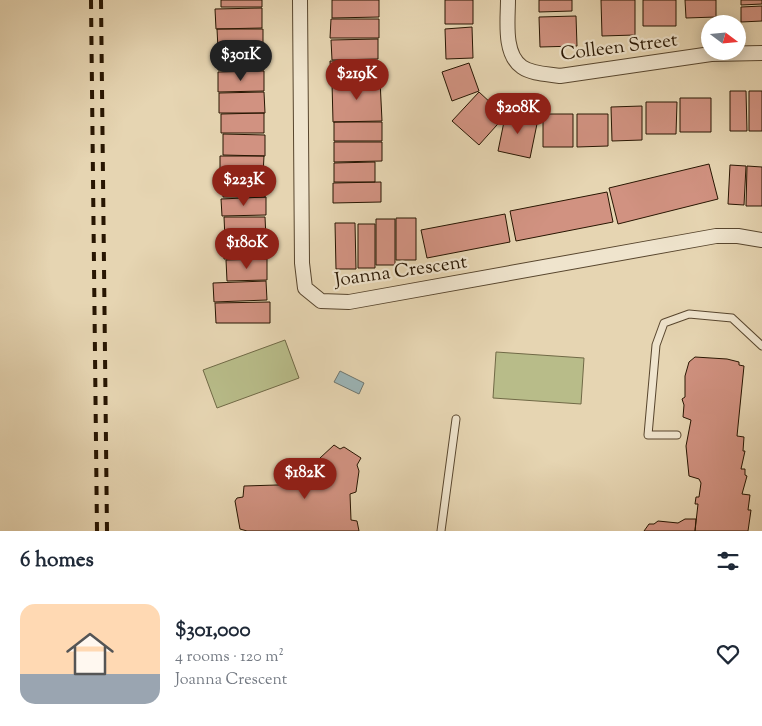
<!DOCTYPE html>
<meta charset="utf-8">
<style>
:root{--surface:#fff;--page:#f6f6f7;--text:#1f2937;--muted:#747a83;--line:#e0e1e3;--accent:#8f2418}
body{margin:0;font-family:"Sorts Mill Goudy",serif;background:var(--page);color:var(--text);height:100vh;display:flex;flex-direction:column;font-size:19px;white-space:nowrap}
*{box-sizing:border-box;margin:0}
p{font-size:16px;color:var(--muted)}
.icon{flex:none;width:28px;height:28px;fill:none;stroke:currentColor;stroke-width:2;stroke-linecap:round;stroke-linejoin:round}
.map{position:relative;height:531px;overflow:hidden}
.side{display:flex;flex-direction:column;background:var(--surface);flex:1}
.side>*{flex:none}
.needle{width:32px;rotate:106deg}
.fabs{position:absolute;left:701px;top:15px;display:grid;gap:10px}
.fabs a{display:grid;place-items:center;width:45px;height:45px;border-radius:50%;background:var(--surface);box-shadow:0 2px 12px #0003;font-size:25px}
.price{position:absolute;translate:-50% -42px;padding:0 11px;border-radius:18px;background:var(--accent);color:#fff;font-size:16px;line-height:32px;filter:drop-shadow(0 1px 2px #0008)}
.price::after{content:'';position:absolute;left:50%;top:30px;width:15px;height:11px;margin-left:-8px;background:inherit;clip-path:polygon(0 0,100% 0,50% 100%)}
.price.selected{background:#222;color:#fff}
ul{padding:0;list-style:none}
li{display:flex;align-items:center;gap:15px;height:125px;padding:0 20px}
li+li{border-top:1px solid var(--line)}
li span{display:grid;place-items:center;flex:none;width:140px;height:100px;border-radius:15px;color:#555}
li>.icon{margin-inline-start:auto}
span .icon{width:60px;height:60px;fill:#fffc;stroke-width:1}
li b{font-size:21px}
h2{display:flex;justify-content:space-between;align-items:center;height:60px;padding:0 20px;font-size:21px}
.map>svg:first-child{display:block}
</style>
<div class="map">
<svg width="762" height="531" viewBox="0 0 762 531">
<rect width="100%" height="100%" fill="#e6d5b2"/>
<filter id="stains"><feTurbulence type="fractalNoise" baseFrequency=".004" numOctaves="4"/><feColorMatrix values="0 0 0 0 .2 0 0 0 0 .09 0 0 0 0 .02 0 0 0 .5 -.17"/></filter>
<radialGradient id="worn" r=".72"><stop offset=".6" stop-color="#630" stop-opacity="0"/><stop offset="1" stop-color="#630" stop-opacity=".3"/></radialGradient>
<path fill="#b8bc89" stroke="#706946" d="M285,340L299,378L217,408L203,370Z
M496,352L584,358L581,404L493,398Z"/>
<path fill="#9cb6b8" stroke="#6e766f" d="M340,371L364,383L359,394L334,382Z"/>
<path fill="#d19281" stroke="#281602" d="M221,0H262V7H221Z
M332,0H379V17L332,18Z
M445,0H473V24H445Z
M539,0H572V11L539,12Z
M601,0H635V35L602,36Z
M643,0H676V26H643Z
M685,0H716V17L686,18Z
M741,0H762V4L741,5Z
M762,6V21L741,22V7Z
M262,8V28L216,29L215,9Z
M576,16L577,46L540,47L539,17Z
M331,19H379V38H330Z
M472,27L473,58L446,59L445,29Z
M217,29H263V49H218Z
M378,39V59L332,60L331,40Z
M263,50L264,70H218V51Z
M330,61H375V79L331,80Z
M469,63L479,91L452,101L442,72Z
M264,71V91L218,92V72Z
M380,80L382,121L333,122L332,82Z
M730,91H746L747,131H730Z
M749,91H762V131H749Z
M264,92L265,113H219V93Z
M479,92L505,116L479,145L452,121Z
M680,98H711V132H680Z
M646,102H677L676,134H646Z
M642,106V140L612,141L611,107Z
M506,112L538,119L530,158L498,151Z
M264,113V133H221V114Z
M543,114H573V147H543Z
M577,114H608V146L577,147Z
M334,122H382V141H334Z
M223,134L265,135V156L223,155Z
M334,142H382V161L334,162Z
M220,156H264L263,175H220Z
M375,162V182H334V163Z
M709,164L718,199L618,224L609,188Z
M730,165L746,166L744,205L728,204Z
M747,166L762,167V206H746Z
M265,176V197H223V177Z
M381,182V202L333,203V183Z
M607,192L613,222L516,241L510,211Z
M266,197V215L222,216L221,199Z
M505,214L510,242L427,258L421,230Z
M224,217H265L266,238L225,239Z
M396,218H416V260H396Z
M376,219H395V265H376Z
M335,223H355L356,269H336Z
M358,224H375V268H358Z
M267,239V258L224,259V240Z
M267,259V280L227,281L226,260Z
M266,281L267,300L214,302L213,283Z
M270,302V323H216L215,303Z
M695,357L727,359L739,362V365L744,366L737,436L744,437L743,451H745L741,469H745V475L747,476L742,494L750,495L748,510H751L748,531H695L698,504H695L696,497H699L701,483L699,479L689,476L686,446L691,420L683,417L684,405L682,399L685,397V376L689,362Z
M334,445L340,449L344,447L361,458L357,465L359,471L356,492L350,494L351,520L357,521L359,531H247L240,529L235,501L237,498L243,497L244,486L311,484L318,471L315,468L320,458Z
M685,519H696L695,531H644L649,524H654L658,521L678,523Z"/>
<g fill="none" stroke-linecap="round" stroke-linejoin="round">
<g stroke="#58462e" stroke-width="9">
<path id="service" d="M677,435H648L656,345L664,323L689,314L732,318L762,346
M441,531L456,419"/>
</g>
<g stroke="#58462e" stroke-width="16">
<path id="minor" d="M300,0L302,263L305,288L321,301L349,302L716,236H738L762,240
M508,0C508,19 503,54 522,67C532,74 548,74 560,76L711,54L762,53"/>
</g>
<use href="#service" stroke="#efe4cd" stroke-width="7"/>
<use href="#minor" stroke="#efe4cd" stroke-width="14"/>
<path stroke="#281602" stroke-width="4" stroke-dasharray="9 9" stroke-linecap="butt" d="M91,0L97,531
M101,0L107,531"/>
</g>
<g text-anchor="middle" dominant-baseline="central" stroke-width="4.5" stroke-linejoin="round" paint-order="stroke">
<g font-size="19" fill="#281602" stroke="#efe4cd">
<text transform="translate(619 48) rotate(-7)">Colleen Street</text>
<text transform="translate(401 272) rotate(-8)">Joanna Crescent</text>
</g>
</g>
<rect width="100%" height="100%" filter="url(#stains)"/>
<rect width="100%" height="100%" fill="url(#worn)"/>
</svg>
<div class="fabs">
<a><svg class="needle" viewBox="-14 -14 28 28"><path d="M0-13l5 13h-10z" fill="#e53935"/><path d="M0 13l5-13h-10z" fill="#747a83"/></svg></a>
</div>
<b class="price selected" style="left:241px;top:82px">$301K</b>
<b class="price" style="left:357px;top:101px">$219K</b>
<b class="price" style="left:518px;top:135px">$208K</b>
<b class="price" style="left:244px;top:207px">$223K</b>
<b class="price" style="left:247px;top:270px">$180K</b>
<b class="price" style="left:305px;top:500px">$182K</b>
</div>
<section class="side">
<h2>6 homes<svg class="icon" aria-label="filters" viewBox="0 0 24 24"><path d="M4 7h16M4 17h16"/><circle cx="9" cy="7" r="2"/><circle cx="15" cy="17" r="2"/></svg></h2>
<ul>
<li><span style="background:linear-gradient(#ffd9b3 70%,#9aa5b1 0)"><svg class="icon" aria-label="home" viewBox="0 0 24 24"><path d="M3 11l9-7 9 7M6 9v11h12V9"/></svg></span><div><b>$301,000</b><p>4 rooms · 120 m²</p><p>Joanna Crescent</p></div><svg class="icon" aria-label="heart" viewBox="0 0 24 24"><path d="M12 20l-8-8c-3-5 5-10 8-4 3-6 11-1 8 4z"/></svg></li>
</ul>
</section>
